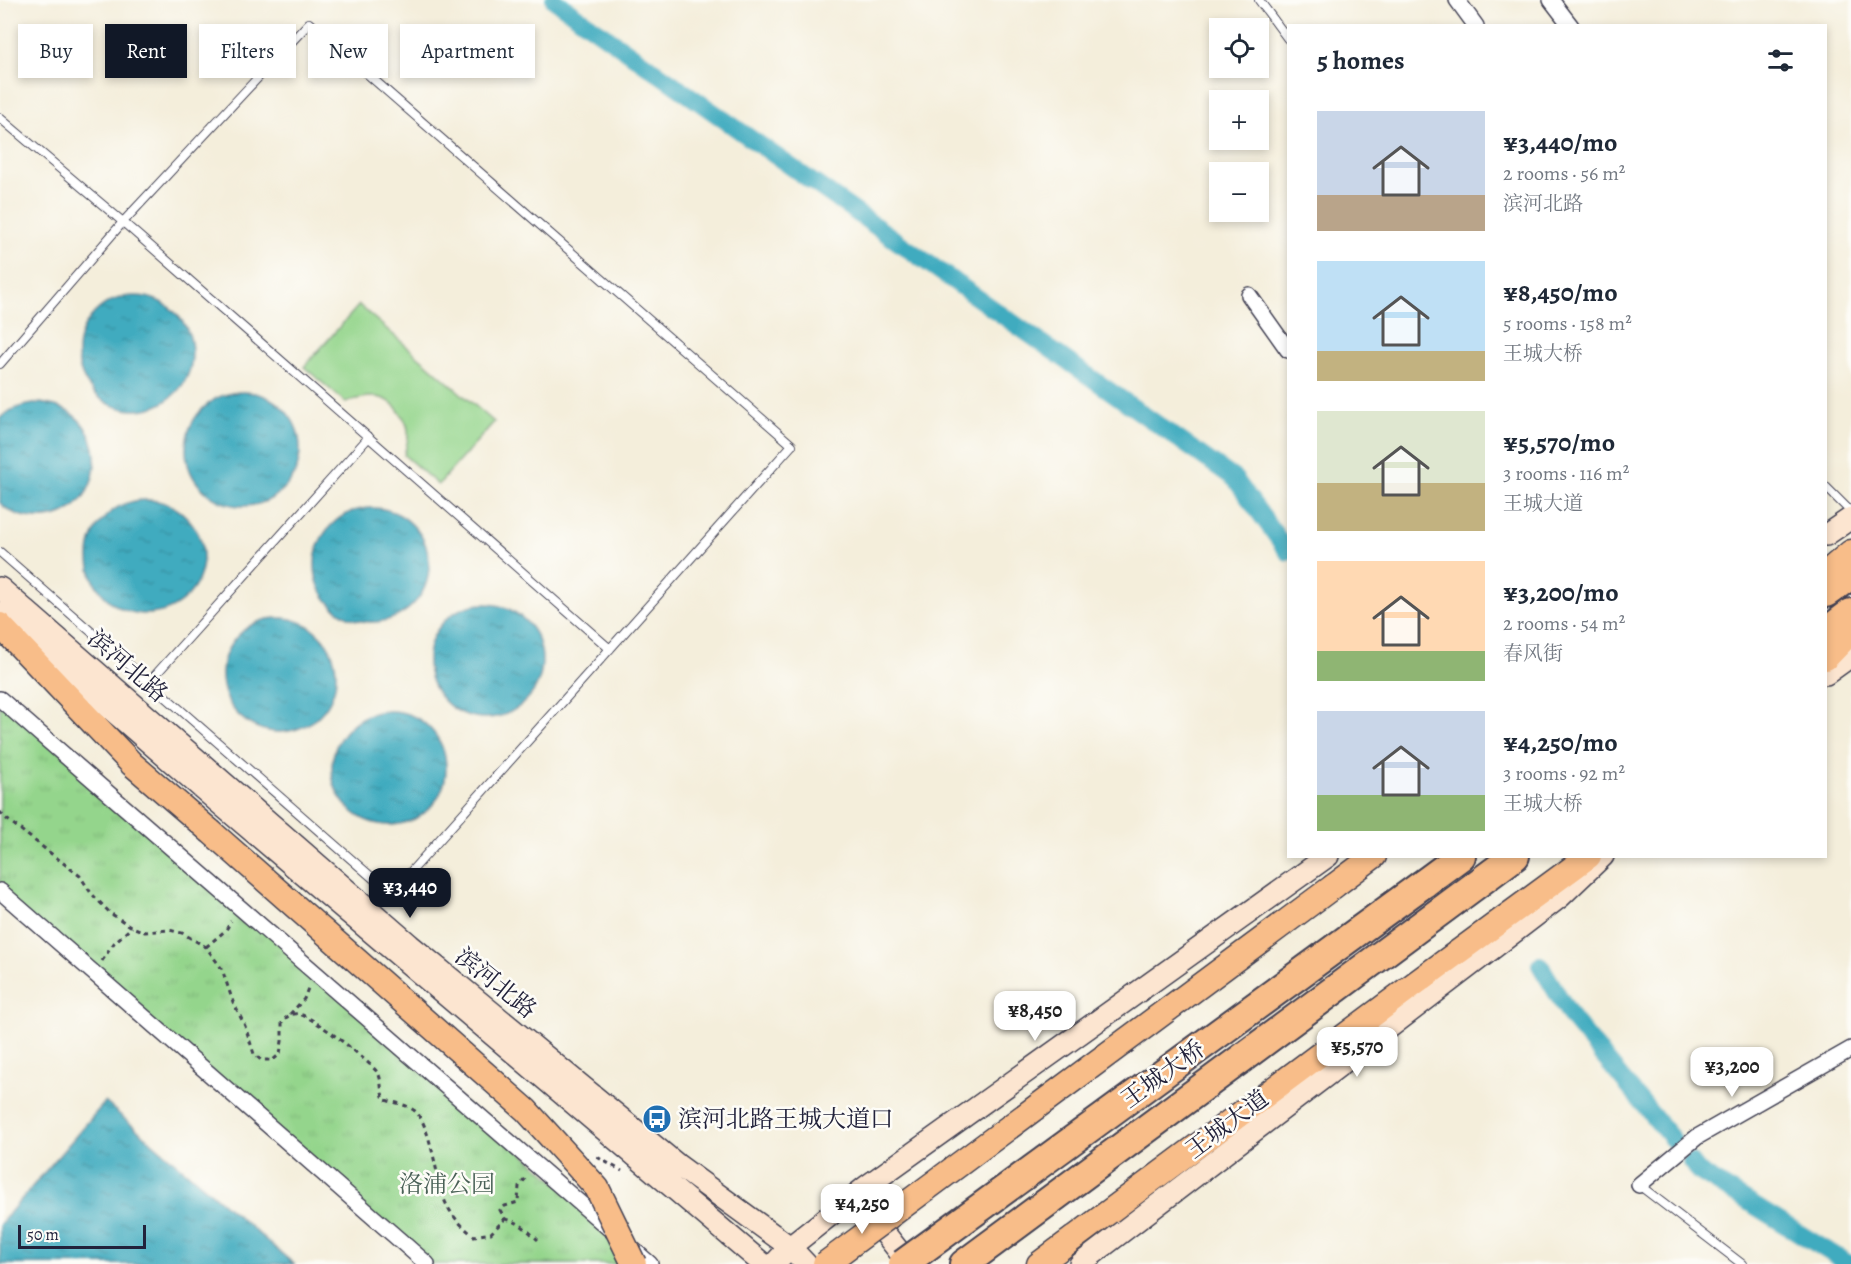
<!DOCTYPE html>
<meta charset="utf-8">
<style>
:root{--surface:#fff;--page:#f2f2f3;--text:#1f2937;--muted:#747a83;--accent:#111827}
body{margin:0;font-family:Alegreya,"Noto Serif SC",serif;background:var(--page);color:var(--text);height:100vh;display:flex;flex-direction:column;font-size:22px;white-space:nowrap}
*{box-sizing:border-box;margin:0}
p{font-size:20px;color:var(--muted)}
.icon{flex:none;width:33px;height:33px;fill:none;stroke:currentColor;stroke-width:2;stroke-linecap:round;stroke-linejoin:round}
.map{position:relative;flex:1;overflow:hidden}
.sheet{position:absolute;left:1287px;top:24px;width:540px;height:834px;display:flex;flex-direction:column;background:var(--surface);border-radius:0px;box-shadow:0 3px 9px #0003}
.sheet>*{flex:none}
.top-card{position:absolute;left:18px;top:24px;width:570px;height:54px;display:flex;gap:12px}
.controls{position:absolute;left:1209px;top:18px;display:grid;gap:12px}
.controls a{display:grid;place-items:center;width:60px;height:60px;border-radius:0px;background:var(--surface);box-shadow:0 3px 9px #0003;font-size:30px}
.scale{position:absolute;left:18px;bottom:15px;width:128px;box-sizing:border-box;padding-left:6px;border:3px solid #22223b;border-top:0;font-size:16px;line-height:21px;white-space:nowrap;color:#22223b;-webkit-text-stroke:4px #fdfcf7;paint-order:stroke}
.price{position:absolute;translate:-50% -51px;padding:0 14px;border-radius:12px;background:#fff;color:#222;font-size:20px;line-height:39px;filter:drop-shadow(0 2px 3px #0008)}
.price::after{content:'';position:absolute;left:50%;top:36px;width:18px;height:14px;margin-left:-9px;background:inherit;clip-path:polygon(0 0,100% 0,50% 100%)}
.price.on{background:var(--accent);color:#fff}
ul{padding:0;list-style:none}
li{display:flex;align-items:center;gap:18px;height:150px;padding:0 30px}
li span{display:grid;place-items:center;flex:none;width:168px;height:120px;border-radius:0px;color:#555}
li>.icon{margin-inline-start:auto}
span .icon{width:72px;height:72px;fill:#fffc;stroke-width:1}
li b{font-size:26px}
h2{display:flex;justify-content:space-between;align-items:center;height:72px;padding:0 30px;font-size:26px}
.chip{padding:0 21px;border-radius:0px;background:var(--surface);box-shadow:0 3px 9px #0003;font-size:21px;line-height:54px}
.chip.on{background:var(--accent);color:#fff}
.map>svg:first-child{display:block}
</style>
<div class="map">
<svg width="1851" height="1264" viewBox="0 0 1851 1264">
<defs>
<pattern id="park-tufts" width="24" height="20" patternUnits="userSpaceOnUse" patternTransform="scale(1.5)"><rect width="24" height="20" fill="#94d58c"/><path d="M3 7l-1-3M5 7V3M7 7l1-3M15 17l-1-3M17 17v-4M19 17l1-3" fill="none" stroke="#7fb77a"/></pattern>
<pattern id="water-ripples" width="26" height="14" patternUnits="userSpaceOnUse" patternTransform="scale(1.5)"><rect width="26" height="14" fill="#40abbf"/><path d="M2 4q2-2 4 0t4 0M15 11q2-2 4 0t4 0" fill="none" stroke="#358b9c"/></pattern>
</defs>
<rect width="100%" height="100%" fill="#fdfcf7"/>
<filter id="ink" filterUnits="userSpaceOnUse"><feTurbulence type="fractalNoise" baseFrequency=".0167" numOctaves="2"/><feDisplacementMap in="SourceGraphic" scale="12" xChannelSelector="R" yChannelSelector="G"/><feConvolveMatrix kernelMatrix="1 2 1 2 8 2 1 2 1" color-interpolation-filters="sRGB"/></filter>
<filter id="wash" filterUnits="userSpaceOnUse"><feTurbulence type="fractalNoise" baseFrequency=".008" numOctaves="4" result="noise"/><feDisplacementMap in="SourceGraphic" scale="24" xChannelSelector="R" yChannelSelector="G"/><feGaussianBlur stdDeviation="1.35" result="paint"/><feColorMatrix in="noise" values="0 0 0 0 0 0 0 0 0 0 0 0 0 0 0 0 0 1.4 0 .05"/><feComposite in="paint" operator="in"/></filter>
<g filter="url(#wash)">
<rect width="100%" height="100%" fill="#f4eedb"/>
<path fill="#94d58c" stroke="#5b7c64" stroke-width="1.5" d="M359,305L494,422L438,485L404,455C406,448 409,438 408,431C408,425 403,417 400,413C387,391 365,396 345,402L304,367Z"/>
<path fill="url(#park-tufts)" stroke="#5b7c64" stroke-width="1.5" d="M0,699L650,1264H427L0,891Z"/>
<path fill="url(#water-ripples)" stroke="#31667d" stroke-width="1.5" d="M78 353a57 57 0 1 1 114 0a57 57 0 1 1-114 0Z
M186 449a57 57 0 1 1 114 0a57 57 0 1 1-114 0Z
M40,403C46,404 53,405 58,407C118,429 101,522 37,518C23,518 11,514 0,503V418C12,407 25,405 40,403Z
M89 557a57 57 0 1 1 114 0a57 57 0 1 1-114 0Z
M315 565a57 57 0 1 1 114 0a57 57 0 1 1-114 0Z
M428 661a57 57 0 1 1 114 0a57 57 0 1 1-114 0Z
M222 675a57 57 0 1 1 114 0a57 57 0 1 1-114 0Z
M332 768a57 57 0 1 1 114 0a57 57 0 1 1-114 0Z
M105,1102L294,1264H0V1224Z"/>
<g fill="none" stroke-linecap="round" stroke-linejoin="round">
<path stroke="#40abbf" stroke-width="18" d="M554,0L1235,479L1288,552
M1540,965L1573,1020L1673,1140
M1691,1162L1698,1171L1849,1264"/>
</g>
</g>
<g filter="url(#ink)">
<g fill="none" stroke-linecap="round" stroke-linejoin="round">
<g stroke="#424153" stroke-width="10">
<path id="lane" d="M1259,0L1288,39
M0,118L123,222L610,649
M0,364L123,222L309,23L792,445L391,894L0,552
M1826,487L1851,512
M149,682L369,437
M1639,1185L1742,1264"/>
</g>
<g stroke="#424153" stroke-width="18">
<path id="street" d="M1457,0L1476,26
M1551,0L1571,26
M1249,295L1288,350
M0,699L650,1264
M0,891L427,1264
M1639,1185L1697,1137L1851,1049"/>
</g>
<g stroke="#424153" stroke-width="24">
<path id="secondary" d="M1826,535L1851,518
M0,588L410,945L679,1166L790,1247L806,1264
M0,613L219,803L763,1264
M1826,674L1851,656
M867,1186L868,1212L909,1264
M774,1264L790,1247L867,1186L1328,856
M1080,1264L1560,897L1603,856"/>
</g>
<g stroke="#424153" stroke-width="27">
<path id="primary" d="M1826,573L1851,552
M0,625L132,764L210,831
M1826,658L1851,632
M1334,886L1374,856
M1039,1264L1409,988L1589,856"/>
</g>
<g stroke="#424153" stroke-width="32">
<path id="highway" d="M1826,593L1851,575
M1826,632L1851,613
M1423,884L1461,856
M964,1264L1515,856"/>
</g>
<path stroke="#424153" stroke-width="3" stroke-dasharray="4.5 4.5" stroke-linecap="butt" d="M0,812L4,817L80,876L91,893L110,913L132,927L145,932L169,930L182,933L206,947L222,969L233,1002L245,1026L254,1054L261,1060H273L280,1054L282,1041V1021C287,1017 291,1013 298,1014C312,1015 370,1062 378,1073C383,1082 379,1091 385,1100C395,1103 406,1104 415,1111C430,1124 436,1175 443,1196C448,1212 461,1226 474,1236L491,1233L505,1219L500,1210L505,1206L518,1202L519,1186L527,1177
M206,947L226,930L231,921
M102,961L114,943L132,927
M290,1014L304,999L308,988
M597,1157L622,1171
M505,1219C519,1221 528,1231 538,1240"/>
<use href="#lane" stroke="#fff" stroke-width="8"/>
<use href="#street" stroke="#fff" stroke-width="15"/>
<use href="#secondary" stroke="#fce5d0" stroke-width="21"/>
<use href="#primary" stroke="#f8bd89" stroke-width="24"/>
<use href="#highway" stroke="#f8bd89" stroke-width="28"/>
<g stroke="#424153" stroke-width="27" stroke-linecap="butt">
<path id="primary-bridge" d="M210,831L526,1110L597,1188L634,1264
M825,1264L1334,886"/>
</g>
<g stroke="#424153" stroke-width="32" stroke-linecap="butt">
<path id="highway-bridge" d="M903,1264L1423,884"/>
</g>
<use href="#primary-bridge" stroke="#f8bd89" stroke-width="24"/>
<use href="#highway-bridge" stroke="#f8bd89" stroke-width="28"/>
</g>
</g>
<defs>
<g id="bus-disc" transform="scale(1.5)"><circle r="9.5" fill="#1f6fb2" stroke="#fdfcf7"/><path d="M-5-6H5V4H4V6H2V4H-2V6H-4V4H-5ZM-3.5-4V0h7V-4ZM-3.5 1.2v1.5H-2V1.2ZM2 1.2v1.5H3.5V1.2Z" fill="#fff"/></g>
</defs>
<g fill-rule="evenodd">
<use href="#bus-disc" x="657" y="1119"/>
</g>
<g text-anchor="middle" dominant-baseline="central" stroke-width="5" stroke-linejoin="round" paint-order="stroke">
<g font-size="24" fill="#22223b" stroke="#fdfcf7">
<text transform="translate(128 666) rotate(41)">滨河北路</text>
<text transform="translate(496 983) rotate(39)">滨河北路</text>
<text transform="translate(1163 1074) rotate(-36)">王城大桥</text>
<text transform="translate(1227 1124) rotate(-37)">王城大道</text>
</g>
<g font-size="24" fill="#22223b" stroke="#fdfcf7" text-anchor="start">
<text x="678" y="1119">滨河北路王城大道口</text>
</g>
<g font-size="24" fill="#4a6157" stroke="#fdfcf7">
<text x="447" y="1184">洛浦公园</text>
</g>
</g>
</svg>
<div class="controls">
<a><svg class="icon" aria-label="locate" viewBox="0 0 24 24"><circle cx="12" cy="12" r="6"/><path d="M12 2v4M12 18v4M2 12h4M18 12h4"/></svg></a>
<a>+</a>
<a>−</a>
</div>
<div class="scale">50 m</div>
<b class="price on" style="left:410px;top:919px">¥3,440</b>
<b class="price" style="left:1035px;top:1042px">¥8,450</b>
<b class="price" style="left:1357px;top:1078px">¥5,570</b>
<b class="price" style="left:1732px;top:1098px">¥3,200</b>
<b class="price" style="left:862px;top:1235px">¥4,250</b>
<div class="top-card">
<a class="chip">Buy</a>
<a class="chip on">Rent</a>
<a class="chip">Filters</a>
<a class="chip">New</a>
<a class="chip">Apartment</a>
</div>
<section class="sheet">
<h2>5 homes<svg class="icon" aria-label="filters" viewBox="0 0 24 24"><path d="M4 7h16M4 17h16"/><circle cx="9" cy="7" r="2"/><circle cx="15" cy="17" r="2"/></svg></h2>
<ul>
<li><span style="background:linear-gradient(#c9d6e8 70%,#b9a48a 0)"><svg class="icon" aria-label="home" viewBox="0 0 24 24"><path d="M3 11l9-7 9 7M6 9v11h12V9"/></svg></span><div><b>¥3,440/mo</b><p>2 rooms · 56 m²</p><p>滨河北路</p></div></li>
<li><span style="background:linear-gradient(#bfe0f5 75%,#c2b280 0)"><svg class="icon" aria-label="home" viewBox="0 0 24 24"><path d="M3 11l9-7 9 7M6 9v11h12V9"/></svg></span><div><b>¥8,450/mo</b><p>5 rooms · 158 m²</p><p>王城大桥</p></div></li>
<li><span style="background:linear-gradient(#dfe7d0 60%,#c2b280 0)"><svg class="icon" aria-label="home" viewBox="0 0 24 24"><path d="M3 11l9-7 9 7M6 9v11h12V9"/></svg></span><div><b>¥5,570/mo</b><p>3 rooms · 116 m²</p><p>王城大道</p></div></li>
<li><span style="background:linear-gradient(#ffd9b3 75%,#8fb573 0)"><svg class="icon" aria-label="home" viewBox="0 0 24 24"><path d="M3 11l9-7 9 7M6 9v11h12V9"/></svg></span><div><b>¥3,200/mo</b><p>2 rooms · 54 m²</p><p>春风街</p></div></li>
<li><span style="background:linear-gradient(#c9d6e8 70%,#8fb573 0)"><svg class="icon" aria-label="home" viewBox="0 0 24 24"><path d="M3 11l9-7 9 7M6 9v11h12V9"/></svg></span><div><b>¥4,250/mo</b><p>3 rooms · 92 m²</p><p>王城大桥</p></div></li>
</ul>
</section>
</div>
